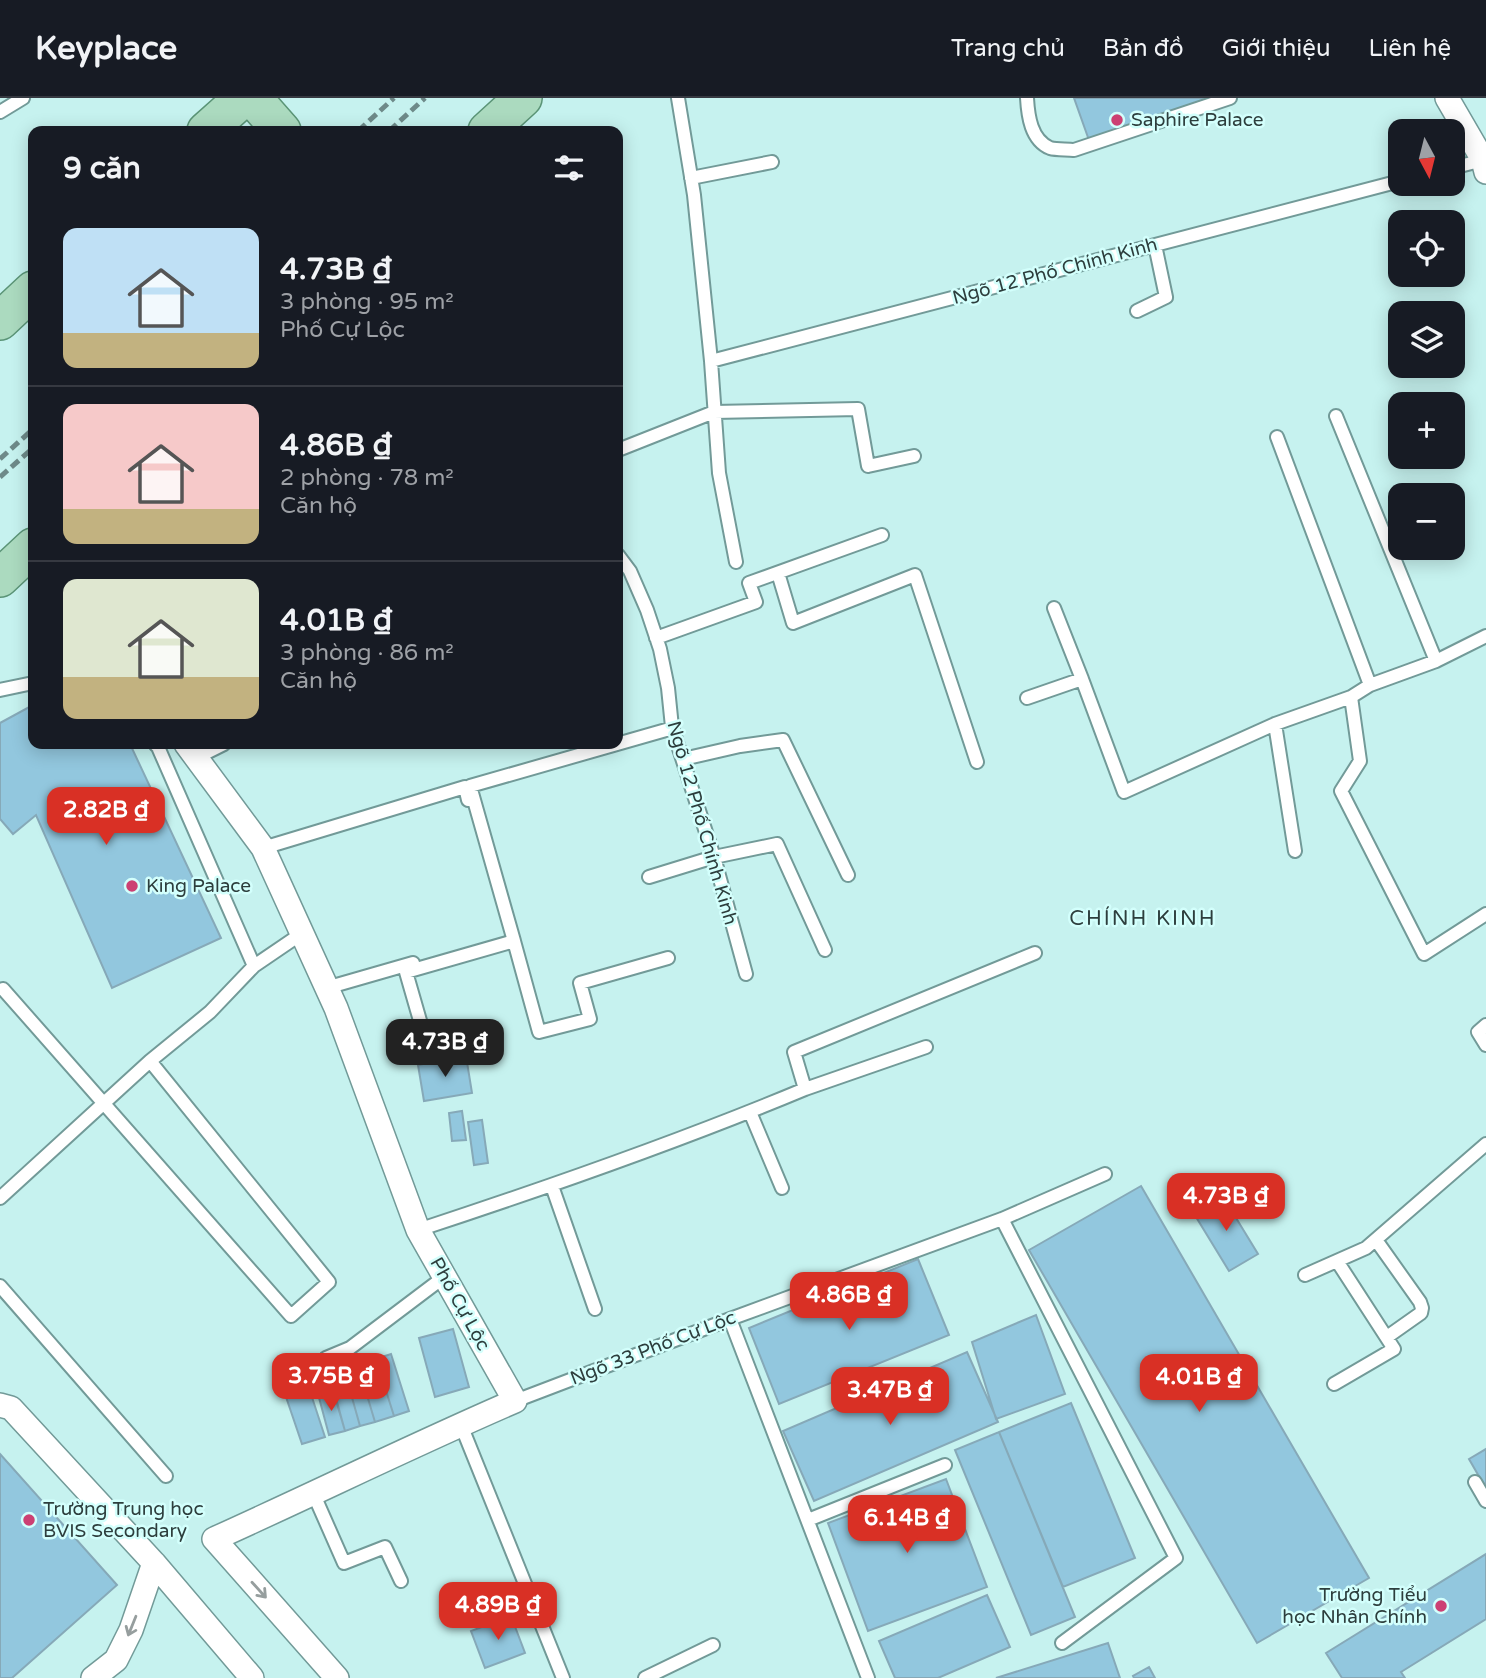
<!DOCTYPE html>
<html lang="vi">
<meta charset="utf-8">
<style>
:root{--surface:#171b24;--page:#242831;--text:#f1f3f6;--muted:#9ea1a6;--line:#363941;--accent:#d93025}
body{margin:0;font-family:"Varela Round",sans-serif;background:var(--page);color:var(--text);height:100vh;display:flex;flex-direction:column;font-size:26px;white-space:nowrap}
*{box-sizing:border-box;margin:0}
p{font-size:23px;color:var(--muted)}
.icon{flex:none;width:38px;height:38px;fill:none;stroke:currentColor;stroke-width:2;stroke-linecap:round;stroke-linejoin:round}
.map{position:relative;flex:1;overflow:hidden}
.sheet{position:absolute;left:28px;top:28px;width:595px;height:623px;display:flex;flex-direction:column;background:var(--surface);border-radius:14px;box-shadow:0 4px 18px #0003}
.sheet>*{flex:none}
.needle{width:46px;rotate:173deg}
.controls{position:absolute;left:1388px;top:21px;display:grid;gap:14px}
.controls a{display:grid;place-items:center;width:77px;height:77px;border-radius:14px;background:var(--surface);box-shadow:0 4px 18px #0003;font-size:35px}
.price{position:absolute;translate:-50% -60px;padding:0 16px;border-radius:14px;background:var(--accent);color:#fff;font-size:23px;line-height:46px;filter:drop-shadow(0 2px 4px #0008)}
.price::after{content:'';position:absolute;left:50%;top:42px;width:21px;height:16px;margin-left:-10px;background:inherit;clip-path:polygon(0 0,100% 0,50% 100%)}
.price.current{background:#222;color:#fff}
ul{padding:0;list-style:none}
li{display:flex;align-items:center;gap:21px;height:175px;padding:0 35px}
li+li{border-top:2px solid var(--line)}
li span{display:grid;place-items:center;flex:none;width:196px;height:140px;border-radius:14px;color:#555}
li>.icon{margin-inline-start:auto}
span .icon{width:84px;height:84px;fill:#fffc;stroke-width:1}
li b{font-size:30px}
h2{display:flex;justify-content:space-between;align-items:center;height:84px;padding:0 35px;font-size:30px}
header{display:flex;align-items:center;gap:42px;box-sizing:border-box;height:98px;padding:0 35px;background:var(--surface);border-bottom:2px solid var(--line)}
header strong{font-size:33px}
nav{display:flex;gap:38px;margin-inline-start:auto;font-size:24px}
.map>svg:first-child{display:block}
</style>
<header>
<strong>Keyplace</strong>
<nav><a>Trang chủ</a><a>Bản đồ</a><a>Giới thiệu</a><a>Liên hệ</a></nav>
</header>
<div class="map">
<svg width="1486" height="1580" viewBox="0 0 1486 1580">
<rect width="100%" height="100%" fill="#c6f2ef"/>
<path fill="#92c7de" stroke="#86a9b8" stroke-width="2" d="M1074,0H1215L1090,45Z
M33,607V646H130L221,840L112,890L36,717L13,736L0,721V625Z
M466,958L472,995L424,1003L418,967Z
M462,1013L466,1042L452,1043L449,1015Z
M482,1022L488,1065L474,1067L468,1024Z
M1141,1088L1369,1480L1257,1545L1029,1152Z
M1222,1097L1258,1156L1229,1173L1193,1114Z
M918,1161L949,1237L779,1306L749,1230Z
M1036,1217L1065,1296L996,1321L972,1244Z
M453,1231L469,1289L435,1299L419,1240Z
M967,1254L998,1324L814,1403L783,1333Z
M391,1256L409,1313L394,1318L376,1261Z
M376,1261L394,1318L375,1324L358,1267Z
M358,1267L375,1324L360,1328L344,1271Z
M344,1271L360,1328L345,1333L329,1275Z
M307,1284L325,1339L302,1346L285,1296Z
M333,1292L345,1333L329,1337L318,1296Z
M1071,1305L1135,1460L1063,1489L999,1334Z
M999,1334L1075,1519L1031,1537L955,1352Z
M1486,1351V1385L1484,1387L1469,1361Z
M0,1356L117,1487L12,1580H0Z
M946,1381L987,1489L868,1533L828,1425Z
M1486,1456V1521L1401,1574L1405,1580H1342L1326,1555Z
M987,1497L1010,1549L938,1580H895L879,1543Z
M511,1518L525,1555L485,1570L471,1533Z
M1108,1545L1120,1580H996Z
M1149,1569L1155,1580H1134L1133,1578Z"/>
<g fill="none" stroke-linecap="round" stroke-linejoin="round">
<g stroke="#729a98" stroke-width="16">
<path id="service" d="M678,0L694,97L711,263L719,375L736,464
M1027,0C1028,18 1031,42 1050,50C1057,52 1067,51 1074,52L1230,0
M0,14L23,0
M1452,70L1483,62
M691,80L772,64
M1137,213L1166,199L1155,147
M711,263L1400,83
M1336,318L1436,563
M1277,339L1370,587
M618,352L714,314L858,311L868,368L914,358
M618,457L630,473L647,512L660,551L668,590L672,629L714,759L746,876
M778,475L793,525L915,477L977,664
M1054,510L1082,581
M656,540L756,504L749,485L882,437
M0,592L33,585
M1351,599L1360,663L1341,693L1424,856L1486,816
M1027,600L1082,581L1124,694L1275,626L1351,599L1370,587L1436,563L1486,538
M1275,626L1295,753
M155,646L158,649L254,868L301,836
M196,660L224,646
M683,661L740,648L783,642L848,777
M263,750L465,689L468,702
M649,779L714,759L777,746L825,852
M514,843L539,934L590,921L580,885L668,860
M326,890L413,865
M3,891L291,1218L329,1184L150,963
M1486,927L1478,934L1486,947
M425,940L406,874L514,843L470,688L673,630
M805,991L926,949
M750,1014L782,1090
M552,1088L595,1211
M0,1100L150,963L210,914L254,868
M1002,1121L1176,1460L1062,1545
M418,1132C549,1089 678,1044 805,991L794,954L1035,855
M1376,1142L1420,1204L1422,1210L1421,1215L1387,1239
M1305,1177L1366,1150L1486,1046
M0,1188L166,1378
M730,1221L868,1580
M326,1260L350,1250L444,1179
M1334,1286L1394,1251L1337,1163
M515,1303L730,1221L1002,1121L1105,1076
M461,1327L563,1580
M1475,1384L1486,1403
M314,1397L344,1465L385,1449L401,1483
M808,1422L945,1367
M645,1580L713,1547"/>
</g>
<g stroke="#729a98" stroke-width="26">
<path id="minor" d="M1447,0L1483,62L1486,74
M186,646L263,750L336,910L418,1132L515,1303C413,1347 314,1396 214,1441L337,1580
M0,1307L11,1310L154,1465L252,1580
M93,1580L116,1562L131,1532L154,1465"/>
</g>
<g stroke="#5a9476" stroke-width="40">
<path id="primary" d="M253,0L282,33
M206,33L243,0
M487,33L523,0
M0,223L33,192
M0,480L33,449"/>
</g>
<use href="#service" stroke="#fff" stroke-width="12"/>
<use href="#minor" stroke="#fff" stroke-width="23"/>
<use href="#primary" stroke="#abdabf" stroke-width="37"/>
<path stroke="#6e8a89" stroke-width="5" stroke-dasharray="10 5" stroke-linecap="butt" d="M358,33L394,0
M389,33L425,0
M0,361L33,331
M0,379L33,350"/>
</g>
<defs><path id="oneway-shaft" d="M-6 0H5M1.5-3L5.5 0L1.5 3" fill="none" stroke-width="1.6" stroke-linecap="round" stroke-linejoin="round" transform="scale(1.75)"/></defs>
<g stroke="#969e9e">
<use href="#oneway-shaft" transform="translate(259 1492) rotate(48)"/>
<use href="#oneway-shaft" transform="translate(132 1528) rotate(112)"/>
</g>
<g fill="#cc4073" stroke="#d3fffc" stroke-width="2.5">
<circle cx="1117" cy="22" r="7"/>
<circle cx="132" cy="788" r="7"/>
<circle cx="29" cy="1422" r="7"/>
<circle cx="1441" cy="1508" r="7"/>
</g>
<g text-anchor="middle" dominant-baseline="central" stroke-width="5" stroke-linejoin="round" paint-order="stroke">
<g font-size="19" fill="#2d3e3d" stroke="#d3fffc" text-anchor="start">
<text x="1131" y="22">Saphire Palace</text>
<text x="146" y="788">King Palace</text>
<text x="43" y="1411">Trường Trung học<tspan x="43" dy="22">BVIS Secondary</tspan></text>
<text x="1427" y="1497" text-anchor="end">Trường Tiểu<tspan x="1427" dy="22">học Nhân Chính</tspan></text>
</g>
<g font-size="19" fill="#2d3e3d" stroke="#d3fffc">
<text transform="translate(1055 173) rotate(-15)">Ngõ 12 Phố Chính Kinh</text>
<text transform="translate(702 725) rotate(74)">Ngõ 12 Phố Chính Kinh</text>
<text transform="translate(460 1206) rotate(61)">Phố Cự Lộc</text>
<text transform="translate(653 1250) rotate(-21)">Ngõ 33 Phố Cự Lộc</text>
</g>
<g font-size="21" letter-spacing="2" fill="#2d3e3d" stroke="#d3fffc">
<text x="1143" y="820">CHÍNH KINH</text>
</g>
</g>
</svg>
<div class="controls">
<a><svg class="needle" viewBox="-14 -14 28 28"><path d="M0-13l5 13h-10z" fill="#e53935"/><path d="M0 13l5-13h-10z" fill="#9ea1a6"/></svg></a>
<a><svg class="icon" aria-label="locate" viewBox="0 0 24 24"><circle cx="12" cy="12" r="6"/><path d="M12 2v4M12 18v4M2 12h4M18 12h4"/></svg></a>
<a><svg class="icon" aria-label="layers" viewBox="0 0 24 24"><path d="M12 4l9 5-9 5-9-5zM3 14l9 5 9-5"/></svg></a>
<a>+</a>
<a>−</a>
</div>
<b class="price" style="left:106px;top:749px">2.82B ₫</b>
<b class="price current" style="left:445px;top:981px">4.73B ₫</b>
<b class="price" style="left:1226px;top:1135px">4.73B ₫</b>
<b class="price" style="left:849px;top:1234px">4.86B ₫</b>
<b class="price" style="left:331px;top:1315px">3.75B ₫</b>
<b class="price" style="left:1199px;top:1316px">4.01B ₫</b>
<b class="price" style="left:890px;top:1329px">3.47B ₫</b>
<b class="price" style="left:907px;top:1457px">6.14B ₫</b>
<b class="price" style="left:498px;top:1544px">4.89B ₫</b>
<section class="sheet">
<h2>9 căn<svg class="icon" aria-label="filters" viewBox="0 0 24 24"><path d="M4 7h16M4 17h16"/><circle cx="9" cy="7" r="2"/><circle cx="15" cy="17" r="2"/></svg></h2>
<ul>
<li><span style="background:linear-gradient(#bfe0f5 75%,#c2b280 0)"><svg class="icon" aria-label="home" viewBox="0 0 24 24"><path d="M3 11l9-7 9 7M6 9v11h12V9"/></svg></span><div><b>4.73B ₫</b><p>3 phòng · 95 m²</p><p>Phố Cự Lộc</p></div></li>
<li><span style="background:linear-gradient(#f6c9c9 75%,#c2b280 0)"><svg class="icon" aria-label="home" viewBox="0 0 24 24"><path d="M3 11l9-7 9 7M6 9v11h12V9"/></svg></span><div><b>4.86B ₫</b><p>2 phòng · 78 m²</p><p>Căn hộ</p></div></li>
<li><span style="background:linear-gradient(#dfe7d0 70%,#c2b280 0)"><svg class="icon" aria-label="home" viewBox="0 0 24 24"><path d="M3 11l9-7 9 7M6 9v11h12V9"/></svg></span><div><b>4.01B ₫</b><p>3 phòng · 86 m²</p><p>Căn hộ</p></div></li>
</ul>
</section>
</div>
